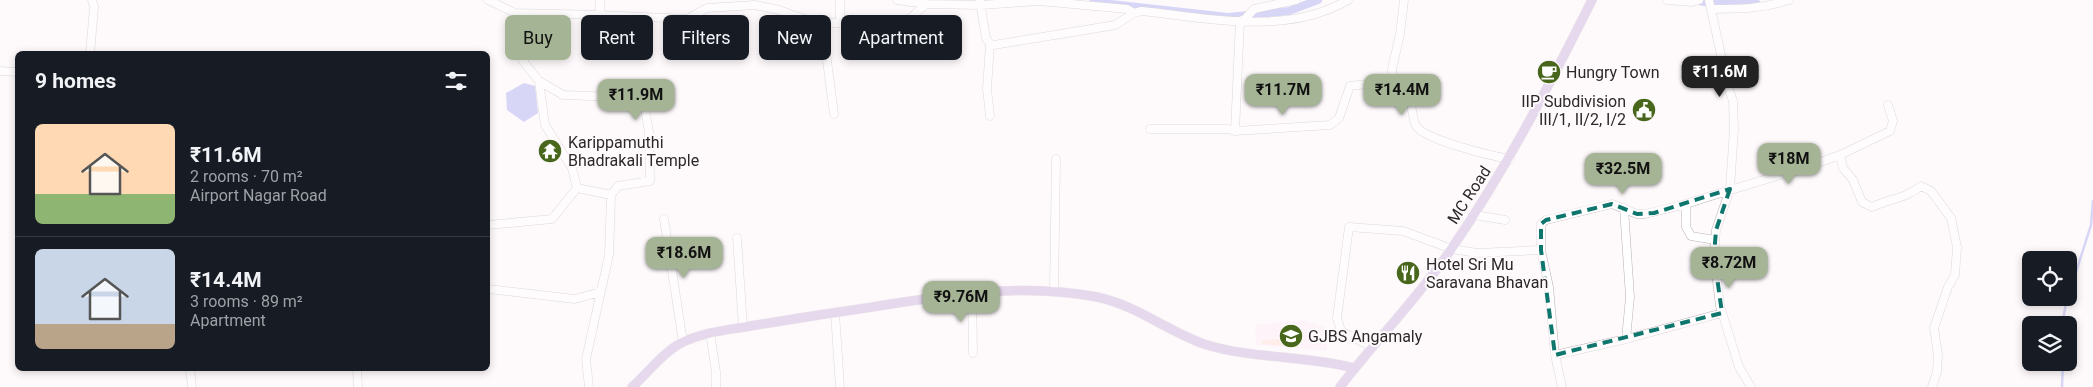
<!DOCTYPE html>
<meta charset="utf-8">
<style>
:root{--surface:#171b24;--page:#20242c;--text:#f1f3f6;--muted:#9ea1a6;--line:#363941;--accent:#a5b494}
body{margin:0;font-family:Roboto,sans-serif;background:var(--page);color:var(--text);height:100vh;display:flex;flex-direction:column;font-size:19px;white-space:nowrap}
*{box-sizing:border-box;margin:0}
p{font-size:16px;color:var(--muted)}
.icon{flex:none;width:28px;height:28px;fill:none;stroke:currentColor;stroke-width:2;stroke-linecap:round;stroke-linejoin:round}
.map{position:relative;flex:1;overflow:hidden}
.panel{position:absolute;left:15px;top:51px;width:475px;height:320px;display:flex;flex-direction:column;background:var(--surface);border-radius:8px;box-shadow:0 2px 8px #0003}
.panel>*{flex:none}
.top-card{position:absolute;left:505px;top:15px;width:475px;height:45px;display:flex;gap:10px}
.tools{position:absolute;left:2022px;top:251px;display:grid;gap:10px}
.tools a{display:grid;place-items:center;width:55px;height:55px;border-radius:8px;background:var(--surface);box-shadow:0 2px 8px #0003;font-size:25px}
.price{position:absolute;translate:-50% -42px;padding:0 11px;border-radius:10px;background:var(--accent);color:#111;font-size:16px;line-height:32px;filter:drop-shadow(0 1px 2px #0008)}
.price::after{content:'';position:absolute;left:50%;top:30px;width:15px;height:11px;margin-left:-8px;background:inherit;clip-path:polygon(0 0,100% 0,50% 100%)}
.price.active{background:#222;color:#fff}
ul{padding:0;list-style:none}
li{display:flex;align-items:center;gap:15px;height:125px;padding:0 20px}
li+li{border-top:1px solid var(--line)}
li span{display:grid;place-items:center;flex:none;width:140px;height:100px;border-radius:8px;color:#555}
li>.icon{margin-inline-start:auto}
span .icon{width:60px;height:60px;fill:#fffc;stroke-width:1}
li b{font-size:21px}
h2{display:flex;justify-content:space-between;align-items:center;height:60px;padding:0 20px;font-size:21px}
.pill{padding:0 18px;border-radius:8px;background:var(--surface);box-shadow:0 2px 8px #0003;font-size:18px;line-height:45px}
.pill.active{background:var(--accent);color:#111}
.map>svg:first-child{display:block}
</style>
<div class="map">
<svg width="2093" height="387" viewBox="0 0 2093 387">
<rect width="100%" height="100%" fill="#fefafc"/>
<path fill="#fceaf4" d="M1303,320L1327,328V351L1256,345L1255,325Z"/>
<path fill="#ffded2" d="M1298,337V347L1262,344V341Z"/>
<path fill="#a8acf2" d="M524,83L535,86L538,113L524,122L507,110L506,93Z"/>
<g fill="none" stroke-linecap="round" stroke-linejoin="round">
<path stroke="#a8acf2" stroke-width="2.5" d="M2069,294L2091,225L2093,201
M2062,325L2067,298
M2062,387L2063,362"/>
<path stroke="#a8acf2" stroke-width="8" d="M1694,0L1710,3L1757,4
M1093,2L1228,17L1289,11L1318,0"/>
<g stroke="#bab0b6" stroke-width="9">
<path id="minor" d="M488,0L515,13
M897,0L926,4L981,5L1039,1L1127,9L1134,13L1142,11C1210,18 1286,36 1348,0
M1404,0L1400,34L1392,69L1393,81L1408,88C1410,95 1413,123 1416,126C1425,140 1492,156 1510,159
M1667,0L1692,2L1699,0
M1709,0L1728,87L1733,101L1734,128L1730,189L1716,230L1714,256L1720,306L1739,367L1751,387
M980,2L986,38L990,44L994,45L1115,25L1134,13
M1712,9C1741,9 1760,9 1789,0
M600,15L687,19L707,8L755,5L779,10L816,23H840V0
M822,23L834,114
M840,23L906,22L926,4
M990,44L987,89L990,116
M90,54L94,7L92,0
M0,71L18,72
M539,81L545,125L572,168L577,188L611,195
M1888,105L1893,121L1890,131L1840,155L1843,168L1853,180L1862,202L1872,207C1891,198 1903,200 1921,186L1931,191L1951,218L1957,247L1955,275L1948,287L1934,328L1938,355L1937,372L1932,387
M1150,129H1228L1235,131L1330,125L1339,118L1350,86L1393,81
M1235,131L1240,21L1245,19L1254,9L1296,0
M1686,204C1737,187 1789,174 1840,155
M1624,208L1630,297L1626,339
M1475,215L1505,220
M664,219L683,342
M488,225L552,219L577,188
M737,238L743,327
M1541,250V224L1546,220L1612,204L1637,214H1645L1686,204V227L1691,236L1715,240
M488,289L575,299L600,292
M1054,291L1056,159
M972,293L973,353
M835,313L840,387
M710,333L716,372V387
M1372,347L1341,331L1337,318L1349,227L1403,231L1452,249L1477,253L1541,250L1549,287L1555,355L1562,387
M1555,355L1626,339L1722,313
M190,369L192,387
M357,369L358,387
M589,387L586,359L609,255L611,195L618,186L650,181L649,132L643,98L563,95L539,81L523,61L515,13L600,15V0"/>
</g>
<g stroke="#d9d8d9" stroke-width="10">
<path id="major" d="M632,387C649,372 663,352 683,342C704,332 728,330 750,326C775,322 800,318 825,314C914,302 1006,279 1097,297C1136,305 1167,331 1204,344C1250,359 1306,355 1354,368
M1340,387C1376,340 1419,297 1452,248C1506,169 1549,86 1592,0"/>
</g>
<use href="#minor" stroke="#fff" stroke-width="8"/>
<use href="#major" stroke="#caafdb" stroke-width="9"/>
</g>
<path d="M0 0H2093V387H0ZM1730,189L1716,230L1714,256L1722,313L1555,355L1541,250V224L1546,220L1612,204L1637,214L1654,213Z" fill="#fefafc" fill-opacity=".55" fill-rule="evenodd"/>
<path fill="none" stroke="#0f766e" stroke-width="4" stroke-dasharray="10 6" stroke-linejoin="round" d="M1730,189L1716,230L1714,256L1722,313L1555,355L1541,250V224L1546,220L1612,204L1637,214L1654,213Z"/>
<defs>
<g id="cafe-disc" transform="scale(1.25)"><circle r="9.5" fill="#49671c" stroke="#fefafc"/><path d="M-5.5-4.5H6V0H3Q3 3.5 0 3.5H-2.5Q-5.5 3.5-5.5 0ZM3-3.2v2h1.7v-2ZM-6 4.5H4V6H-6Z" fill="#fff"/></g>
<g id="civic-disc" transform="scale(1.25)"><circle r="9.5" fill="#49671c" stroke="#fefafc"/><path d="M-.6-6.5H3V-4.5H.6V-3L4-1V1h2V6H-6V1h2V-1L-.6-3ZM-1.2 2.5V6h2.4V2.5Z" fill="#fff"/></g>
<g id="temple-disc" transform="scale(1.25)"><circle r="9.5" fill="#49671c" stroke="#fefafc"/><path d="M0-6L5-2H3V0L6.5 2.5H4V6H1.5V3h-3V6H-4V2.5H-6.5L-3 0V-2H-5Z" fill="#fff"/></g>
<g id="restaurant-disc" transform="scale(1.25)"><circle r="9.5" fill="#49671c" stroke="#fefafc"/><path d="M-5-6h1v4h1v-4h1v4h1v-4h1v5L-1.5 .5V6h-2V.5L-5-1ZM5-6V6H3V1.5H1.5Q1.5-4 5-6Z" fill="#fff"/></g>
<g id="school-disc" transform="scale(1.25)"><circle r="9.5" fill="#49671c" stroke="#fefafc"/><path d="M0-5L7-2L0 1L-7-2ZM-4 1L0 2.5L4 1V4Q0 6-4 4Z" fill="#fff"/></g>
</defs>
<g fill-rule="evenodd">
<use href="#cafe-disc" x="1549" y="72"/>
<use href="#civic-disc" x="1644" y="110"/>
<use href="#temple-disc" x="550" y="151"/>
<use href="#restaurant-disc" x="1408" y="273"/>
<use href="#school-disc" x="1291" y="336"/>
</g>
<g text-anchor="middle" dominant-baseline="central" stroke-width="4" stroke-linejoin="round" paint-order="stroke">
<g font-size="16" fill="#2c282a" stroke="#fefafc" text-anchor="start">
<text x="1566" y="72">Hungry Town</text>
<text x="1626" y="101" text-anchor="end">IIP Subdivision<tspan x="1626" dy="18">III/1, II/2, I/2</tspan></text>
<text x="568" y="142">Karippamuthi<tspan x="568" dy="18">Bhadrakali Temple</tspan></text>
<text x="1426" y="264">Hotel Sri Mu<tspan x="1426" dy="18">Saravana Bhavan</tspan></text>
<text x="1308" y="336">GJBS Angamaly</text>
</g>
<g font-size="16" fill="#2c282a" stroke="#fefafc">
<text transform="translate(1469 195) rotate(-57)">MC Road</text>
</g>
</g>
</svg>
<div class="tools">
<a><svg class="icon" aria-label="locate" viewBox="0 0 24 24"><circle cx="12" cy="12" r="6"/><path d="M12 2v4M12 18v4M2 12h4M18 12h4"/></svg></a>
<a><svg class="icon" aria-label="layers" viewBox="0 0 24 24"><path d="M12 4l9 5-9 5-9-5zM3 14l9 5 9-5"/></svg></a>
</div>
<b class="price active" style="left:1720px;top:98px">₹11.6M</b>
<b class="price" style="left:1283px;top:116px">₹11.7M</b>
<b class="price" style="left:1402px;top:116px">₹14.4M</b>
<b class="price" style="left:636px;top:121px">₹11.9M</b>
<b class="price" style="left:1789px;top:185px">₹18M</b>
<b class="price" style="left:1623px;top:195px">₹32.5M</b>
<b class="price" style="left:684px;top:279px">₹18.6M</b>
<b class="price" style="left:1729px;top:289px">₹8.72M</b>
<b class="price" style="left:961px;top:323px">₹9.76M</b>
<div class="top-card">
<a class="pill active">Buy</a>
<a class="pill">Rent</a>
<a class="pill">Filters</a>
<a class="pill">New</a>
<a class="pill">Apartment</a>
</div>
<section class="panel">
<h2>9 homes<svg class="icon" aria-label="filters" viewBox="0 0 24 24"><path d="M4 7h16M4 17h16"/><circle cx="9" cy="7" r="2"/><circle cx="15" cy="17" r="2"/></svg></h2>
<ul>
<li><span style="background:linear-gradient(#ffd9b3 70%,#8fb573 0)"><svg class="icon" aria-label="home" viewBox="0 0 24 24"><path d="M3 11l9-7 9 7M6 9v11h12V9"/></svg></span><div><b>₹11.6M</b><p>2 rooms · 70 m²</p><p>Airport Nagar Road</p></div></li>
<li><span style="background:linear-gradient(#c9d6e8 75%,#b9a48a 0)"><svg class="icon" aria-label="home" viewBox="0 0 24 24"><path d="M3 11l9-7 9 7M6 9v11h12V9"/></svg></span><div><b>₹14.4M</b><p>3 rooms · 89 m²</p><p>Apartment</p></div></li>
</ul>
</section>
</div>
